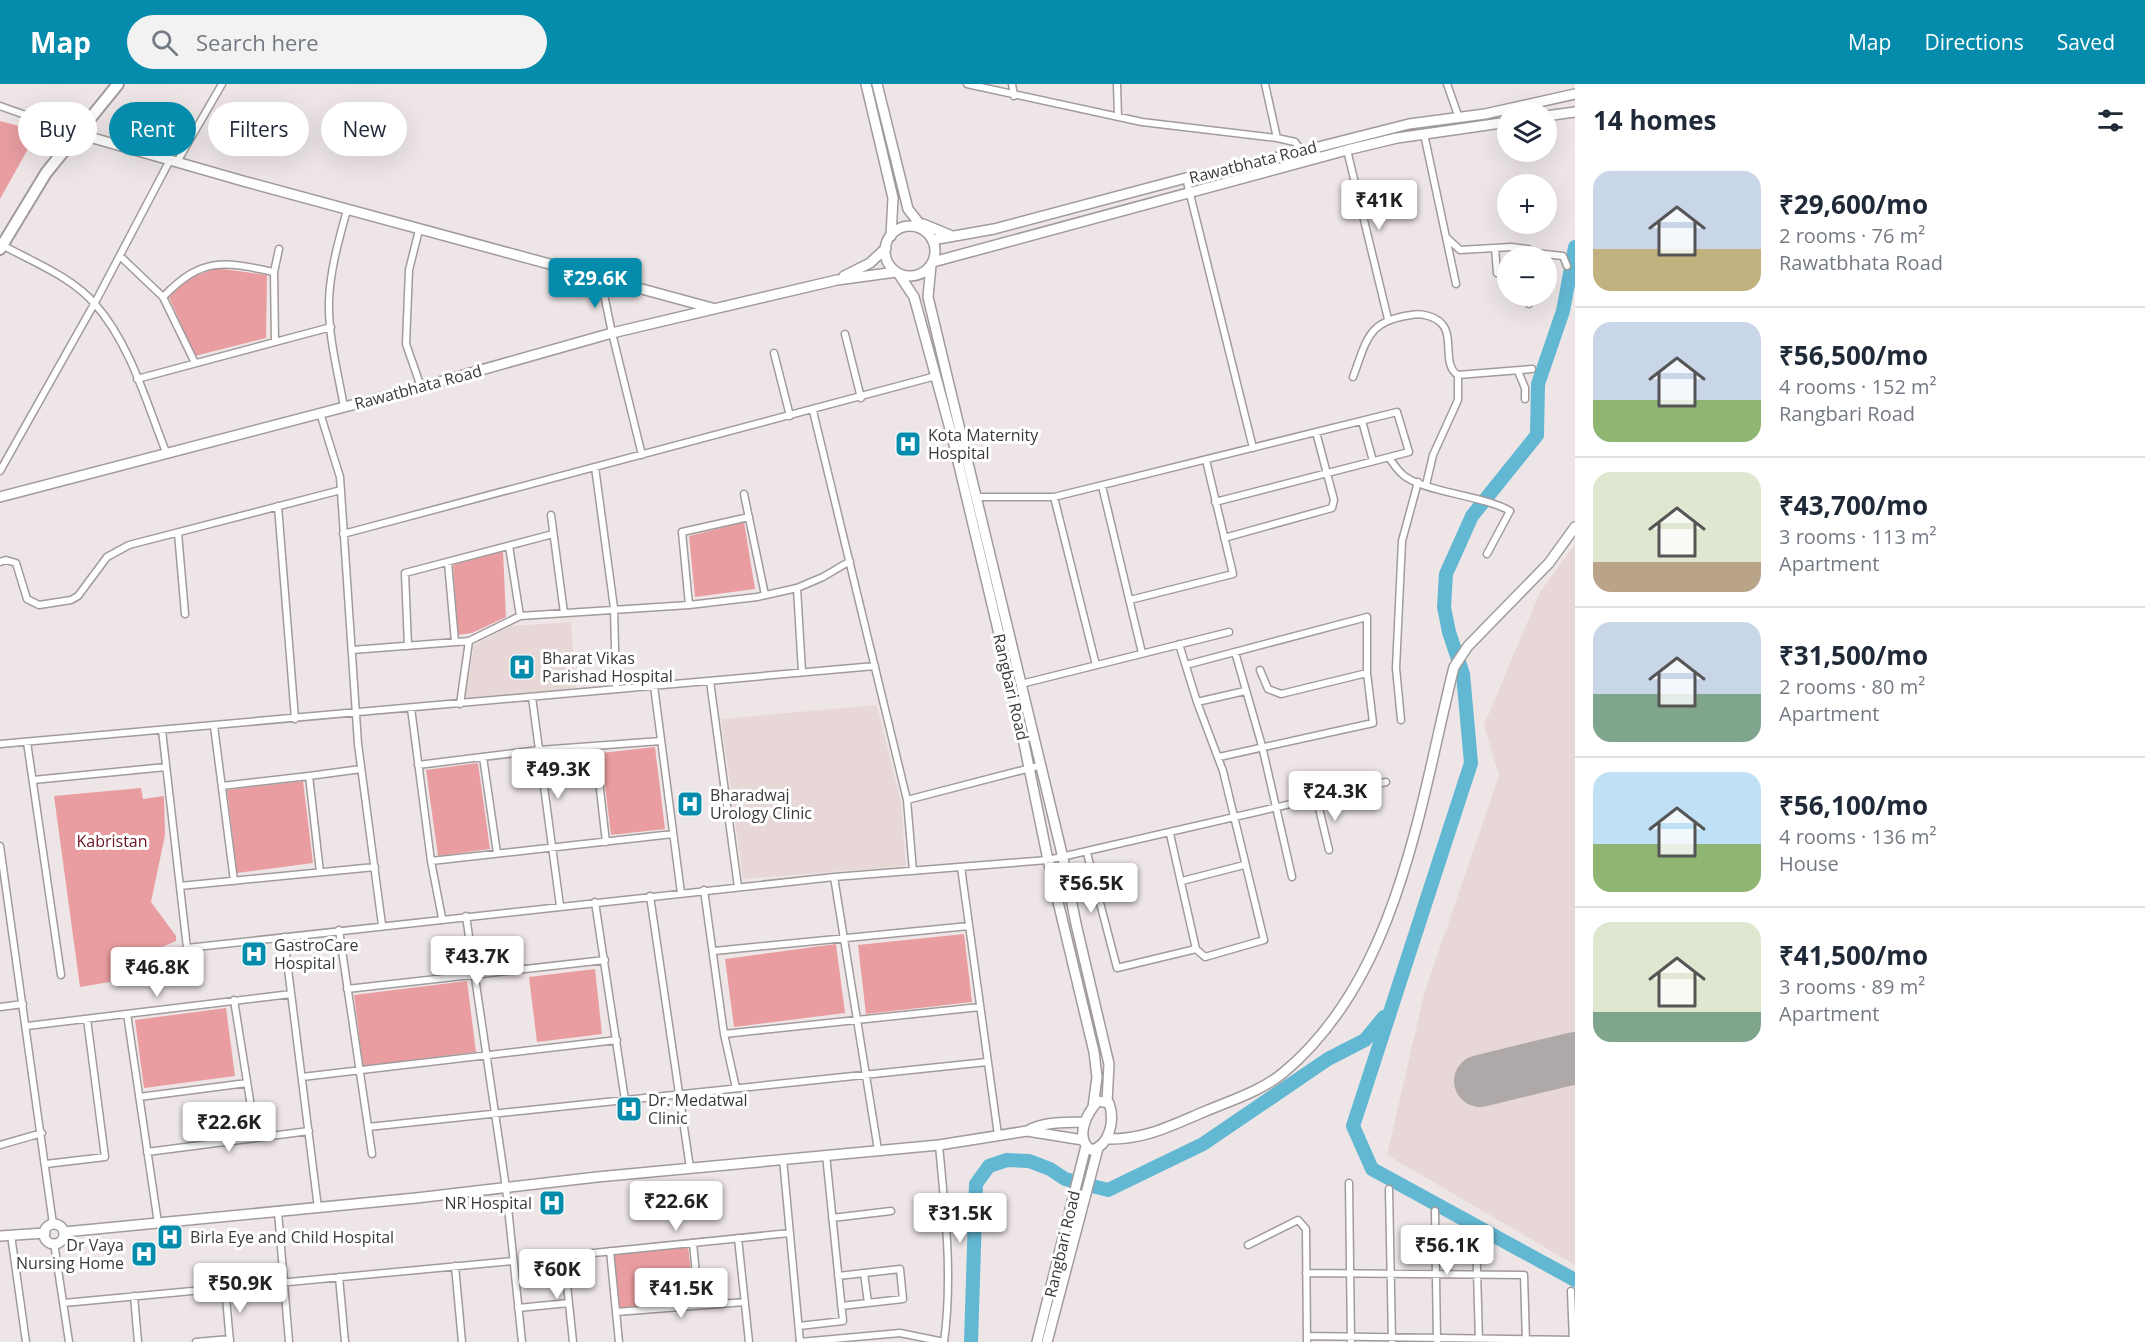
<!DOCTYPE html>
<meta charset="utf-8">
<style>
:root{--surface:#fff;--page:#f2f2f3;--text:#1f2937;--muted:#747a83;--line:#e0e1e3;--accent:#058bab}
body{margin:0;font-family:"Open Sans",sans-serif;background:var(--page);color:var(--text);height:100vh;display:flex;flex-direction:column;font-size:22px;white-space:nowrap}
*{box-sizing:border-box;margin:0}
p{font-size:20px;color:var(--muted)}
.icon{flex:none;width:33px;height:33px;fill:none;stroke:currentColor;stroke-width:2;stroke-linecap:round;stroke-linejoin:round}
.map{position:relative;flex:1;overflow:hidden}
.side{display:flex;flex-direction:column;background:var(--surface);width:570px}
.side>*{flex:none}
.banner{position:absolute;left:18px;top:18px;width:570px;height:54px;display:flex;gap:12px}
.buttons{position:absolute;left:1497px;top:18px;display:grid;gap:12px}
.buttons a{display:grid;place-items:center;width:60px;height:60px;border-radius:50%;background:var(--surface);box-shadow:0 6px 24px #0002;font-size:30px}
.price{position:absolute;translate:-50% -51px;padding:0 14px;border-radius:6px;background:#fff;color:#222;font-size:20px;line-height:39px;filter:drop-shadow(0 2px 3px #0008)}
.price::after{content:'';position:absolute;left:50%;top:36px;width:18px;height:14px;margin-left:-9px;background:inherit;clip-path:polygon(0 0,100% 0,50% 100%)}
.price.current{background:var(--accent);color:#fff}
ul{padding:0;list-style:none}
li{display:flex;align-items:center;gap:18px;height:150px;padding:0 18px}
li+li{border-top:2px solid var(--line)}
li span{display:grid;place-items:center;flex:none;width:168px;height:120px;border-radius:18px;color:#555}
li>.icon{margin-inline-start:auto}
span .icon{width:72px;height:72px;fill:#fffc;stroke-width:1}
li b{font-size:26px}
h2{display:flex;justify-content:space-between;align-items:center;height:72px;padding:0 18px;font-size:26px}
.tag{padding:0 21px;border-radius:27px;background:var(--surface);box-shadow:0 6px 24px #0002;font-size:21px;line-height:54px}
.tag.current{background:var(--accent);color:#fff}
header{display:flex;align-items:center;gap:36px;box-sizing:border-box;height:84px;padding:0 30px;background:var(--accent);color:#fff}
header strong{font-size:28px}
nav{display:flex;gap:33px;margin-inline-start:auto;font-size:21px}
.search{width:420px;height:54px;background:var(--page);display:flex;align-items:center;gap:15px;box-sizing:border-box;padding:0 21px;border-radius:33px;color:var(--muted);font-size:22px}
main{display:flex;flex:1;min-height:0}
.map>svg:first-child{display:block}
</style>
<header>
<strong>Map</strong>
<div class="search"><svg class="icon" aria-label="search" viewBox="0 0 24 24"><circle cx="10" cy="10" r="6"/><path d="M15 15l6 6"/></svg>Search here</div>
<nav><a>Map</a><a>Directions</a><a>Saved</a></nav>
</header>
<main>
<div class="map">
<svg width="1575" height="1258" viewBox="0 0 1575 1258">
<rect width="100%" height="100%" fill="#eee6e6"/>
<path fill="#e8d7d7" d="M1575,460V1181L1387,1071L1424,910L1499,692L1484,641L1540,508Z
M571,538L576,604L465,615L474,561L511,542Z
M877,621L901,718L906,782L743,795L721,635Z"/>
<path fill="#e99da1" d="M0,37L38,47L0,115Z
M216,184L267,191L266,254L195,272L168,211L188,195Z
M744,438L755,505L695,513L689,452Z
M503,467L506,533L472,549L458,551L453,481Z
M655,663L665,745L611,751L601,669Z
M478,679L490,765L438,772L426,686Z
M303,697L313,779L237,789L227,706Z
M141,704L143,715L164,712L165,751L151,818L176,852V857L148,869L151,891L80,903L54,712Z
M964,850L972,918L866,930L858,861Z
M836,860L845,929L734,943L725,875Z
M595,885L602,950L537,958L529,893Z
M467,897L476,968L363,982L354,911Z
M226,924L235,992L144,1004L135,936Z
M688,1162L694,1215L619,1224L613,1171Z"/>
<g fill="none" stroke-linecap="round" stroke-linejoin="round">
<path stroke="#62b7d3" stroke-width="14" d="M1575,163L1563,227L1538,300L1537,351L1472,432L1446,490L1444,523L1449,548L1463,590L1471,679L1353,1042L1372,1085L1575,1196
M971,1258L976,1100L989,1082L1007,1076L1029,1077L1050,1085L1065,1095L1108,1106L1203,1060L1328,975L1365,956L1384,933"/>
<path stroke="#aea8a8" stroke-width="52" d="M1480,997L1575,974"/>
<g stroke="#a29b9b" stroke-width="9">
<path id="street" d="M967,0L1142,38L1277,54L1295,58L1308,76
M1012,0L1014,12
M1117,0L1118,33
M1265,0L1277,54
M1447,0L1459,34
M0,22L79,50
M1424,50L1456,200
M1347,66L1388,235
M177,78L222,0
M1186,94L1253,364
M419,146L409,186L406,260L421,303
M1446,153L1460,166L1511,163L1528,165L1535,169L1536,172
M2,161C33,178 72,193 95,220C131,261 146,318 166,368
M1495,164L1497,189
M1535,169L1563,172L1567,182
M120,172L163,213L195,279
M601,196L612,249L642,371
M163,213C202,173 222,177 274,188
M1529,220L1531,212
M845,250L861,314
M275,258L274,188L279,165
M774,269L790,332
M1518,287L1525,304V315
M1458,291L1532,285
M1353,293C1367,256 1367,237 1411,231C1421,229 1435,232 1442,240C1454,253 1442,282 1458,291V316L1433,371L1426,401
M137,295L331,243
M344,323C338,289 328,252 329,217C330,186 339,155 347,126
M813,327L907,716L913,787
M320,329L340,393L358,660L382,841
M1362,337L1373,377
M1389,374C1393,379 1396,384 1401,389C1419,408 1483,411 1510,427L1487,470
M595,383L614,524L616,605
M0,387L98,213L170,76
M1102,402L1142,569
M744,410L765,511
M976,413H1054L1397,328L1409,368L1215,418
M1054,413L1096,581
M278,422L295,635
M551,431L564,529
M178,449L185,530
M343,450L936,292
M1224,454L1332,424L1334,416L1316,348
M509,462L520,532
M0,478L6,476L16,479L27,515L39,521L71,516L78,512L107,473L129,461L341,406
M448,478L455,558
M797,504L802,588
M1130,516L1233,490L1206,376
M689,521L682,448L749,433
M408,562L405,489L553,450
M352,566L469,557L520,532L689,521L757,513L797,504L823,493L850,477
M1235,568L1262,662L1292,793
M1186,581L1367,533V589L1373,639L1219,673
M1260,586L1268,605L1281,610L1367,589
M710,597L738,803
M1021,600L1229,548
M654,602L681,809
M532,613L560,822
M1197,618L1245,607
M460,620L469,557
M411,624L431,777L442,834
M1401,636L1396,584L1402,457L1418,398
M214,642L234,797
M162,646L187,864L834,793L1048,776L1386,698
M27,658L61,891
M0,660L875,582
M595,662L606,758
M483,673L497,769
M418,681L539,666L661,657
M309,692L361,685
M33,696L166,683
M222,702L309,692L320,788
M907,716L1042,681
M1317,716L1329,766
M1170,750L1196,865L1205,873L1264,856L1223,687L1197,618L1179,560
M0,762L53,1140
M1087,769L1117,884L1196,865
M431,777L673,750
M961,783L998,1051
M834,793L878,1066
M1182,797L1244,781
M180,802L375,783
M704,806L724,950L736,1004
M650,812L690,1084
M595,818L625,1016
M466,832L506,1104L522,1258
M339,846L372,1070
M284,853L318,1124
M714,867L969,842
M347,905L605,876
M234,916L256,1054
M0,923L23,920
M127,930L158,1139
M27,942L291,910
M724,950L980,923
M302,993L617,956
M139,1013L247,999
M368,1043L987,978
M0,1061L42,1049
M939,1061C945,1127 953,1192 944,1258
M147,1068L309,1047
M783,1075L800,1258
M46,1080L105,1073L87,935
M1349,1099L1351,1258
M1389,1105L1392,1258
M1435,1127L1437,1257
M278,1128L289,1258
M832,1134L891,1127
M11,1151L26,1258
M1476,1151L1479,1257
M738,1154L749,1258
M54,1159L69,1258
M693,1159L699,1221
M1248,1161L1298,1136L1306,1145L1307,1258
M610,1167L619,1258
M455,1182L462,1258
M864,1189L868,1219
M1306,1189L1524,1191L1526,1258
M838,1192L900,1185L903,1215L841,1222
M339,1193L345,1258
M225,1203L230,1258
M1571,1207L1573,1257
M134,1212L138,1258
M64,1219L513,1177
M518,1224L569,1219
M616,1228L745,1218
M799,1242L843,1237L826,1071
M1307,1252L1573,1256
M196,1258L230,1255
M573,1258L564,1172L790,1149
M800,1258L900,1249L944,1258"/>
</g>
<g stroke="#a29b9b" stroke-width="12">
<path id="secondary" d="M866,0L893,114L891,152
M877,0L908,125L926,148
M1546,32L1575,28
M79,50L243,97L712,224
M923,140L952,152
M885 167a25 25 0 1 1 50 0a25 25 0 1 1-50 0Z
M932,156L994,145L1186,94L1216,89L1409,40L1485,30L1575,10
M933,178L1347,66L1397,54L1508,38
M931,181L928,213L1063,774L1076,840L1109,980L1107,1018
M898,189L914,213L952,352L1018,630L1048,776L1094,968L1097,993L1093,1023
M844,192L870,179L886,164
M0,413L421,303L612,249L837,196L896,188
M1098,1017L1109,1019C1115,1036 1110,1062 1091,1066C1074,1054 1087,1029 1098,1017Z
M1027,1047C1045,1037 1065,1039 1085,1038
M1107,1055C1145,1056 1172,1041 1206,1027C1232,1016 1261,1007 1283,989C1399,893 1420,719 1454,583L1468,562L1549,479L1575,443
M44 1150a10 10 0 1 1 20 0a10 10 0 1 1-20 0Z
M64,1148L416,1114L597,1093L939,1061L1027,1047L1083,1056
M0,1152L45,1149
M1037,1258L1086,1062
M1047,1258L1098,1064"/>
</g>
<g stroke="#a29b9b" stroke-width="14">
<path id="primary" d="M0,165L46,89L118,0"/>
</g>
<use href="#street" stroke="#fff" stroke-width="6"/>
<use href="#secondary" stroke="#fff" stroke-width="9"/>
<use href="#primary" stroke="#fff" stroke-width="10"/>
</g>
<defs>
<g id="hospital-square" transform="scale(1.35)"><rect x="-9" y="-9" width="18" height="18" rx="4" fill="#058bab" stroke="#fff"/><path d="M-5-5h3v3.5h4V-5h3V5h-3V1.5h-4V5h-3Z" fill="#fff"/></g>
</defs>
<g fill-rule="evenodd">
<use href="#hospital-square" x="908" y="360"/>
<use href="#hospital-square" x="522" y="583"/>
<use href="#hospital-square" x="690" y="720"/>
<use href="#hospital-square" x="254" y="870"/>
<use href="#hospital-square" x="629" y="1025"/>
<use href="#hospital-square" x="552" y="1119"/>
<use href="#hospital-square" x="170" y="1153"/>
<use href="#hospital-square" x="144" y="1170"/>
</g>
<g text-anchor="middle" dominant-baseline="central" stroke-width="6" stroke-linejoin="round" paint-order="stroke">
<g font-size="16" fill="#3c3939" stroke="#fff">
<text transform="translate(1253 78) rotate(-14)">Rawatbhata Road</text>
<text transform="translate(418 303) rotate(-15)">Rawatbhata Road</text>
<text transform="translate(1011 603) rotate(77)">Rangbari Road</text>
<text transform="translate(1062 1160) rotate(-77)">Rangbari Road</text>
</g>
<g font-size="16" fill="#3c3939" stroke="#fff" text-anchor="start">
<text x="928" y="351">Kota Maternity<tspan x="928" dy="18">Hospital</tspan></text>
<text x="542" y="574">Bharat Vikas<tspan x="542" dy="18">Parishad Hospital</tspan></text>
<text x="710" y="711">Bharadwaj<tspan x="710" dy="18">Urology Clinic</tspan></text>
<text x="274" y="861">GastroCare<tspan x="274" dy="18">Hospital</tspan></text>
<text x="648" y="1016">Dr. Medatwal<tspan x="648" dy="18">Clinic</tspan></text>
<text x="532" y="1119" text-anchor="end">NR Hospital</text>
<text x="190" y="1153">Birla Eye and Child Hospital</text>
<text x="124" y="1161" text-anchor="end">Dr Vaya<tspan x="124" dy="18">Nursing Home</tspan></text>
</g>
<g font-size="16" fill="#6c1424" stroke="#fff">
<text x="112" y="757">Kabristan</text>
</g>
</g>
</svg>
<div class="buttons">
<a><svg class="icon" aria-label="layers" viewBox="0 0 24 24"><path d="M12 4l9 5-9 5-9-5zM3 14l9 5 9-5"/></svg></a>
<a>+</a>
<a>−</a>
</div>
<b class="price" style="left:1379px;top:147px">₹41K</b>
<b class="price current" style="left:595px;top:225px">₹29.6K</b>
<b class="price" style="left:558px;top:716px">₹49.3K</b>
<b class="price" style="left:1335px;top:738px">₹24.3K</b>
<b class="price" style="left:1091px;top:830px">₹56.5K</b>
<b class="price" style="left:477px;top:903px">₹43.7K</b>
<b class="price" style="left:157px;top:914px">₹46.8K</b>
<b class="price" style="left:229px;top:1069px">₹22.6K</b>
<b class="price" style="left:676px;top:1148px">₹22.6K</b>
<b class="price" style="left:960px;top:1160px">₹31.5K</b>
<b class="price" style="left:1447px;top:1192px">₹56.1K</b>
<b class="price" style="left:557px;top:1216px">₹60K</b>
<b class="price" style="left:240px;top:1230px">₹50.9K</b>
<b class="price" style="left:681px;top:1235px">₹41.5K</b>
<div class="banner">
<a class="tag">Buy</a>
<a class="tag current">Rent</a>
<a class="tag">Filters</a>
<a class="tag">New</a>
</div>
</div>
<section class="side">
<h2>14 homes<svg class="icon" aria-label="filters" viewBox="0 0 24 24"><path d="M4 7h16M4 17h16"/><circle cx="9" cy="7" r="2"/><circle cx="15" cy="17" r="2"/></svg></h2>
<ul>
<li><span style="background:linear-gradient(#c9d6e8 65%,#c2b280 0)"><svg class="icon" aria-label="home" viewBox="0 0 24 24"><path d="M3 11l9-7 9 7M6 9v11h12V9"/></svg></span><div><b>₹29,600/mo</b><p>2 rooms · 76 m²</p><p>Rawatbhata Road</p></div></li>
<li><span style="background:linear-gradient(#c9d6e8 65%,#8fb573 0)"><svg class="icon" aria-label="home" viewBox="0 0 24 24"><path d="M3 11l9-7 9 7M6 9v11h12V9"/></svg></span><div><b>₹56,500/mo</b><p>4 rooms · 152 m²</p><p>Rangbari Road</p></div></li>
<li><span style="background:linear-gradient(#dfe7d0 75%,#b9a48a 0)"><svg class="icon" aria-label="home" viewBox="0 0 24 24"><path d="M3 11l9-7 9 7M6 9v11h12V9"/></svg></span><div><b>₹43,700/mo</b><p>3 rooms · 113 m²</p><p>Apartment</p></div></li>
<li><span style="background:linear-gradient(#c9d6e8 60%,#7fa58c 0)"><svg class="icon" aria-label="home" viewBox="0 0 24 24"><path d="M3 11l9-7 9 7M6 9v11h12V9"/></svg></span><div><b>₹31,500/mo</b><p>2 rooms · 80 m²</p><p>Apartment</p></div></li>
<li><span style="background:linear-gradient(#bfe0f5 60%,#8fb573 0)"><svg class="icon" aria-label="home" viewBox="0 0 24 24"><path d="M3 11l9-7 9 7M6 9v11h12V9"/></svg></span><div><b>₹56,100/mo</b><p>4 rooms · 136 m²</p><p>House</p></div></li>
<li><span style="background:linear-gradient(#dfe7d0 75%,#7fa58c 0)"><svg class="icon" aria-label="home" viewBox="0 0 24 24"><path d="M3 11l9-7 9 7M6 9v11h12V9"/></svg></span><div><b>₹41,500/mo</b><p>3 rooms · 89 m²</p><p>Apartment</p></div></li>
</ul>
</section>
</main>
